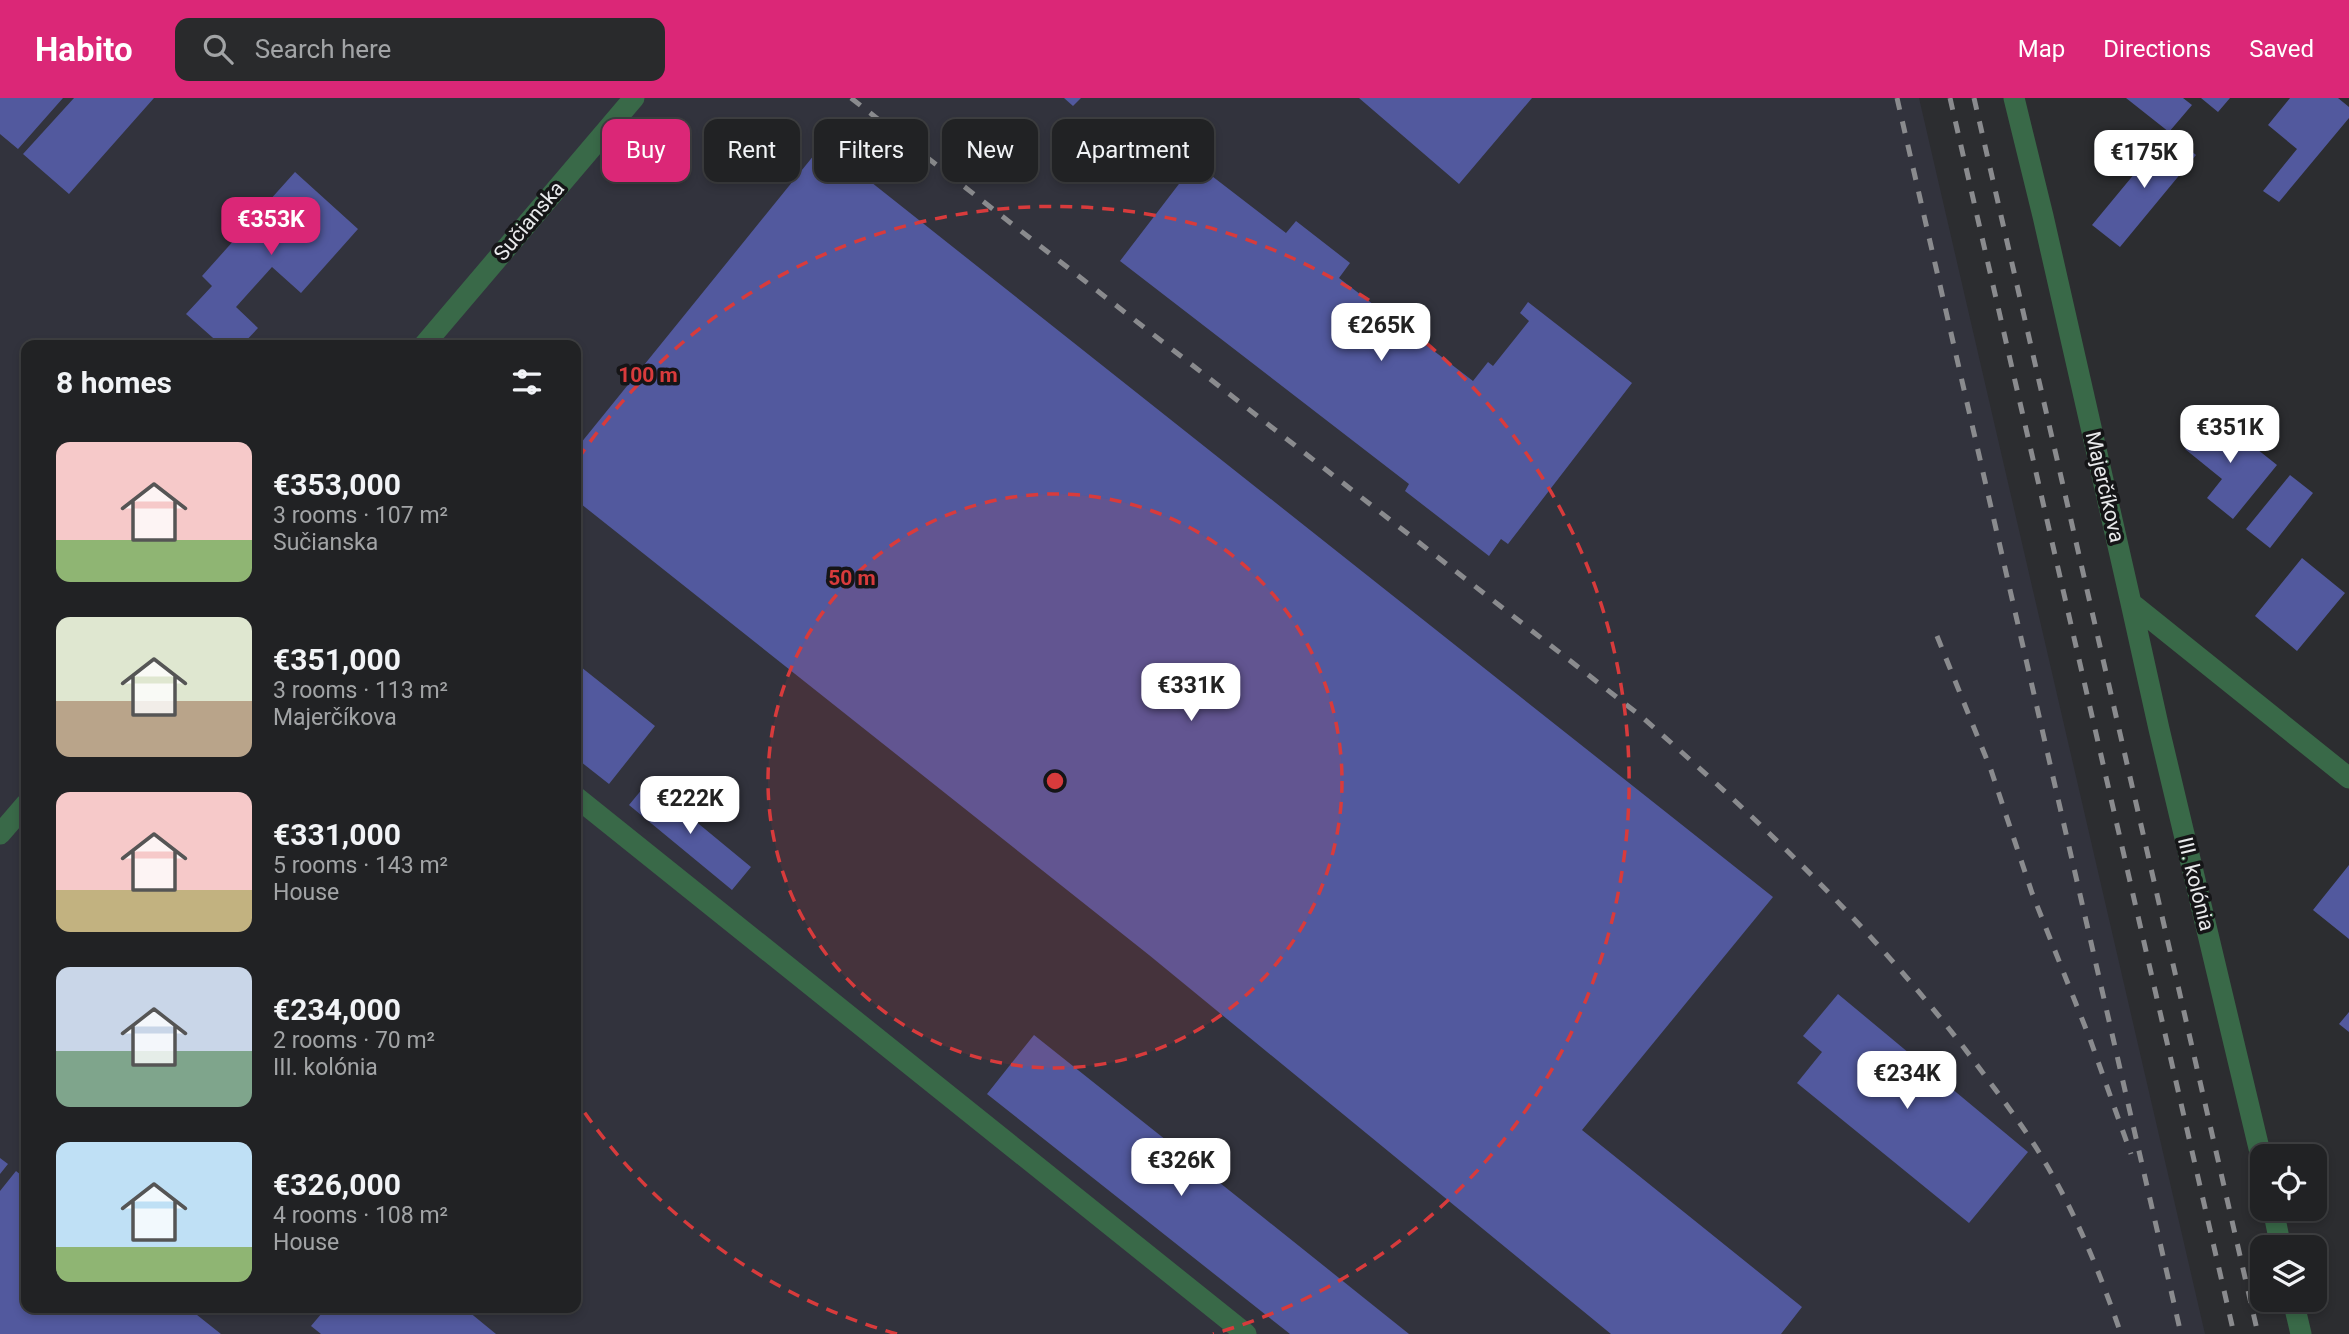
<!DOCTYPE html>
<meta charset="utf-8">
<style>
:root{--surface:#212224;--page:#292a2c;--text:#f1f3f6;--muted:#a2a4a6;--line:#3e3f41;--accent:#db2777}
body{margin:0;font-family:Roboto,sans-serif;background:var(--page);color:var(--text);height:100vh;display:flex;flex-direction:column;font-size:26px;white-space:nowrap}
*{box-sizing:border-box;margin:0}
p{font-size:23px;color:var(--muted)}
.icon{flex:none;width:38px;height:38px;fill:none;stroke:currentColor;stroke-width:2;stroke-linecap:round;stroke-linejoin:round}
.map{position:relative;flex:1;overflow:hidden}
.details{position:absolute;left:21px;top:242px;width:560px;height:973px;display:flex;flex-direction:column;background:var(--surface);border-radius:14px;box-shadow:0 4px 10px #0003,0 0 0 2px var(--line)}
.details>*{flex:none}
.banner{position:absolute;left:602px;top:21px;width:665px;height:63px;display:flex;gap:14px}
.fabs{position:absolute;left:2250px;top:1046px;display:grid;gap:14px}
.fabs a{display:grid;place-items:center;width:77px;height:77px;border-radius:14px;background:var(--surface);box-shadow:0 4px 10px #0003,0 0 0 2px var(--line);font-size:35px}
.price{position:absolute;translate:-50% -60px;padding:0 16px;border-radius:14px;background:#fff;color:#222;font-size:23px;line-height:46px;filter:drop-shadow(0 2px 4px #0008)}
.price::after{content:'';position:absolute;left:50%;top:42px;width:21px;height:16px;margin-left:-10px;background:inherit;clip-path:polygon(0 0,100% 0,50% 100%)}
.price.on{background:var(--accent);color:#fff}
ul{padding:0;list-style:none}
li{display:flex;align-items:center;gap:21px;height:175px;padding:0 35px}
li span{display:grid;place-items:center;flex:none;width:196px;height:140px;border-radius:14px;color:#555}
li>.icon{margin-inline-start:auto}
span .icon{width:84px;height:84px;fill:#fffc;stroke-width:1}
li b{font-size:30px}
h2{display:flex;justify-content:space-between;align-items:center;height:84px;padding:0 35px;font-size:30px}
.chip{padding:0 24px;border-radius:14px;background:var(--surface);box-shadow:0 4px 10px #0003,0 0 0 2px var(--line);font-size:24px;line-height:63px}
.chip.on{background:var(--accent);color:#fff}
header{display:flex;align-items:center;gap:42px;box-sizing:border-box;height:98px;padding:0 35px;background:var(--accent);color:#fff}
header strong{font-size:33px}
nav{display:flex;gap:38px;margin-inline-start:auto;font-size:24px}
.search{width:490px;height:63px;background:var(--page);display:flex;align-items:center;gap:18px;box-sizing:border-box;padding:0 24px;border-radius:14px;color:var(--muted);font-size:26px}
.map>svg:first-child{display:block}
</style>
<header>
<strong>Habito</strong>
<div class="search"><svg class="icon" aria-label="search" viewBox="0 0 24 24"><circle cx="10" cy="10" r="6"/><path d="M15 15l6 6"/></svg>Search here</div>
<nav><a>Map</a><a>Directions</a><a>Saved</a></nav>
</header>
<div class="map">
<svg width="2349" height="1236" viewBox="0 0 2349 1236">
<rect width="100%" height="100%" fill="#2c2d30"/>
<path fill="#32333d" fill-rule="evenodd" d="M0,0H1919L2205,1236H0ZM26,247H576V1209H26Z"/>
<path fill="#52599e" d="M0,0H63L18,51L0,36Z
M74,0H154L69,96L23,56Z
M1064,0H1081L1073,8Z
M1359,0H1532L1459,86Z
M2126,0H2183L2192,7L2169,34Z
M2201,0H2230L2218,14Z
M2290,0H2338L2349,9V20L2279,104L2263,93L2297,51L2268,27Z
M2169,34L2196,57L2120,149L2092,127Z
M823,46L1773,799L1582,1032L1802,1209L1781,1236H1611L1149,857L576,402V351Z
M1195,65L1286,135L1296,123L1350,165L1339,180L1473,283L1488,264L1493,268L1529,223L1520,215L1528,204L1632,285L1508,446L1501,441L1489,458L1405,393L1409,386L1120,163Z
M295,74L358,131L301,195L272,169L236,209L258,230L242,247H221L186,216L212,188L202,178Z
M2213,316L2277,367L2233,421L2207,400L2222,381L2185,351Z
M2290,377L2313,395L2270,450L2246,431Z
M2302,460L2345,495L2297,553L2255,518Z
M576,565L655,628L609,686L576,660Z
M648,684L751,769L732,792L629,707Z
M2349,767V841L2313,812Z
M1838,896L2028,1054L1969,1125L1797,985L1822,954L1803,938Z
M2349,914V934L2339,926Z
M1034,937L1264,1120L1409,1236H1290L987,996Z
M0,1060L8,1066L0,1076Z
M16,1073L26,1081V1209H187L221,1236H0V1093Z
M327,1209H463L496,1236H321L311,1228Z"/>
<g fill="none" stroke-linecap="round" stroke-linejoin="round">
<path stroke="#396948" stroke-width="21" d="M2014,0L2043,118L2131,505L2349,680
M424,247L634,0
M2131,505L2159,631L2263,1067
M576,699L1246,1236
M0,736L26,706
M2273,1111L2281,1150
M2293,1202L2301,1236"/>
<path stroke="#8a8b8e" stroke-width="5" stroke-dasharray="12 12" stroke-linecap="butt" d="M851,0L1642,619C1765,727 1882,839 1980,971C2003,1002 2027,1033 2046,1066C2078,1120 2101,1178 2121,1236
M1897,0L2181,1236
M1950,0L2234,1236
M1974,0L2258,1236
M1937,538L1991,672L2032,795L2090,941L2131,1056"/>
</g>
<circle cx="1055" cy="683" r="287" fill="#d83b3c" fill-opacity=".12"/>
<g fill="none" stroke="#d83b3c" stroke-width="3.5" stroke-dasharray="12 9">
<circle cx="1055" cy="683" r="287"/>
<path d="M897 1236A575 575 0 0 1 578 1005M578 361A575 575 0 1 1 1213 1236"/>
</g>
<g text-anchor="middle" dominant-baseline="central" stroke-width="7" stroke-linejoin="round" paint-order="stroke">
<g font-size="21" fill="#e9eaec" stroke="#151517">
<text transform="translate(529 123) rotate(-50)">Sučianska</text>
<text transform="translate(2105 389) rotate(77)">Majerčíkova</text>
<text transform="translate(2196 786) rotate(76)">III. kolónia</text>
</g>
</g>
<circle cx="1055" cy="683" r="10" fill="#d83b3c" stroke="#151517" stroke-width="3.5"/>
<g font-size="21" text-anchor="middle" font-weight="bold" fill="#d83b3c" stroke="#151517" stroke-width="7" stroke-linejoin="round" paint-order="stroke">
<text x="648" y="284">100 m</text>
<text x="852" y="487">50 m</text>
</g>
</svg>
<div class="fabs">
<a><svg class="icon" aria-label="locate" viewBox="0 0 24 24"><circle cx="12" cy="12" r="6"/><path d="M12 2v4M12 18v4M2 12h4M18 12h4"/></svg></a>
<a><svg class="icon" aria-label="layers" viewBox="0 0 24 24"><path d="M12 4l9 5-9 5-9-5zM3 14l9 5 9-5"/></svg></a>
</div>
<b class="price" style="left:2144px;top:92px">€175K</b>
<b class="price on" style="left:271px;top:159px">€353K</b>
<b class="price" style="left:1381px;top:265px">€265K</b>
<b class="price" style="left:2230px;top:367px">€351K</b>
<b class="price" style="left:1191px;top:625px">€331K</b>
<b class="price" style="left:690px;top:738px">€222K</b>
<b class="price" style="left:1907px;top:1013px">€234K</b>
<b class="price" style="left:1181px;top:1100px">€326K</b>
<div class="banner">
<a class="chip on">Buy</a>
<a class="chip">Rent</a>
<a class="chip">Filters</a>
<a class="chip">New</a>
<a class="chip">Apartment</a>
</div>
<section class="details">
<h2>8 homes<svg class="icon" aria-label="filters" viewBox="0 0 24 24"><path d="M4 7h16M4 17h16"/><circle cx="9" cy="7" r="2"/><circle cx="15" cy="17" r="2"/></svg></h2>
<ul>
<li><span style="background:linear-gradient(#f6c9c9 70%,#8fb573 0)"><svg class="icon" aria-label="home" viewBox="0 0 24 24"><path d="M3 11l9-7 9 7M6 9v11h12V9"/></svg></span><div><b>€353,000</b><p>3 rooms · 107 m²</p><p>Sučianska</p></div></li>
<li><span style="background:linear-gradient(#dfe7d0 60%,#b9a48a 0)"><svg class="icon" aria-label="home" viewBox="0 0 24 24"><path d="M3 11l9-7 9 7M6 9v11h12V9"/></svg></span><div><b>€351,000</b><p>3 rooms · 113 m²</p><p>Majerčíkova</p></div></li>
<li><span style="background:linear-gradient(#f6c9c9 70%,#c2b280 0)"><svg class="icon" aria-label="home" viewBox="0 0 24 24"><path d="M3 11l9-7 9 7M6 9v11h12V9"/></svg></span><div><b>€331,000</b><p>5 rooms · 143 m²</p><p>House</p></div></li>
<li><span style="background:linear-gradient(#c9d6e8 60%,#7fa58c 0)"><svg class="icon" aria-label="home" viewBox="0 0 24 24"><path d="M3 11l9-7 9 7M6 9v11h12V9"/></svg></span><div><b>€234,000</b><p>2 rooms · 70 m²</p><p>III. kolónia</p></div></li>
<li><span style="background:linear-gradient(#bfe0f5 75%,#8fb573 0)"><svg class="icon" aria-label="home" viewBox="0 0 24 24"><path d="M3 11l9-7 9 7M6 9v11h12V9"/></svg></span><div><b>€326,000</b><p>4 rooms · 108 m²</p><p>House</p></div></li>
</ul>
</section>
</div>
